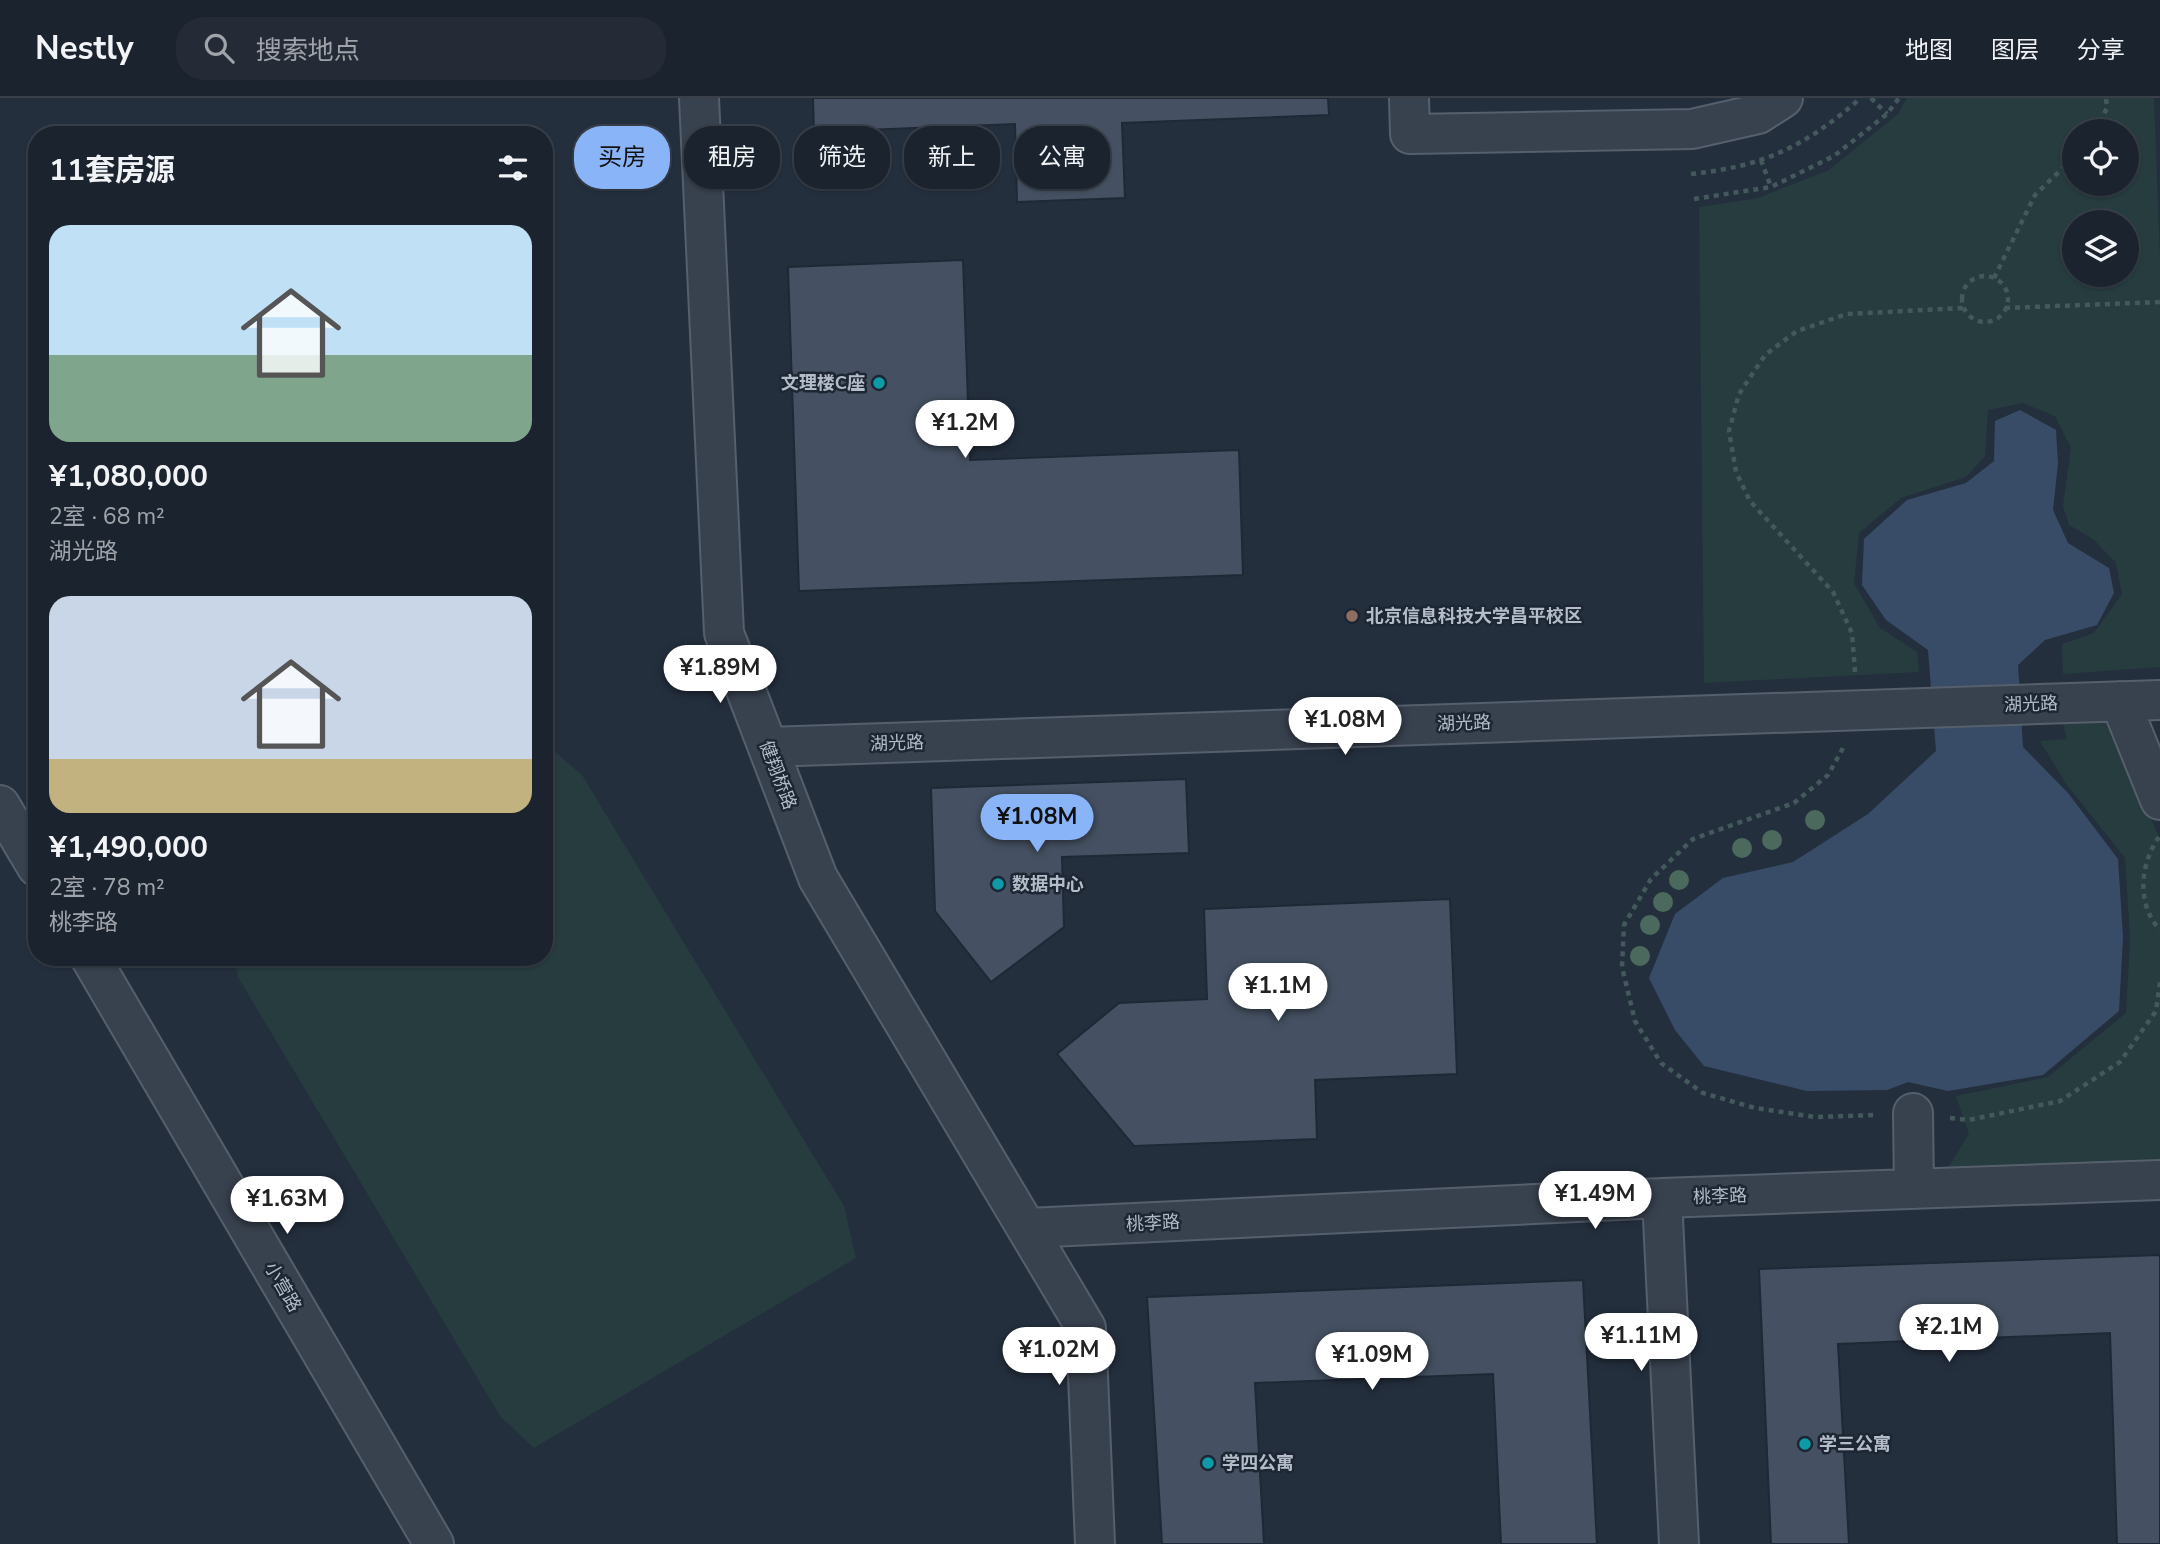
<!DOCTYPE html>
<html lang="zh">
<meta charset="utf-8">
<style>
:root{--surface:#1b232e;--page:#242b36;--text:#f1f3f6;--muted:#a0a4aa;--line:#39404a;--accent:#8ab4f8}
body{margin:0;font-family:"Nunito Sans","Noto Sans SC",sans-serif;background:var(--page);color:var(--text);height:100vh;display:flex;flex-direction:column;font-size:26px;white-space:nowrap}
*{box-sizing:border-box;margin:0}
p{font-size:23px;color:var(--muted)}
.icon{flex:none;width:38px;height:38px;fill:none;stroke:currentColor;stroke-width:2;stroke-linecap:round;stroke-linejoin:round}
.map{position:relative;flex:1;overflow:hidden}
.side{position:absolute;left:28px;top:28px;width:525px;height:840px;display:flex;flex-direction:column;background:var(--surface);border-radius:28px;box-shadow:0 2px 5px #0004,0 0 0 2px var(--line)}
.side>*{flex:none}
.hud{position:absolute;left:574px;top:28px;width:665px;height:63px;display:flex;gap:14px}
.tools{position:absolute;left:2062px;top:21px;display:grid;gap:14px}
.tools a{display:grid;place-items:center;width:77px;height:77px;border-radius:50%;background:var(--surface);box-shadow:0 2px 5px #0004,0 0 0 2px var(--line);font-size:35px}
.price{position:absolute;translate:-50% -60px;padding:0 16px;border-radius:24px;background:#fff;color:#222;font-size:23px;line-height:46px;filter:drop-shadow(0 2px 4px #0008)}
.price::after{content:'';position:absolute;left:50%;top:42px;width:21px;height:16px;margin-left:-10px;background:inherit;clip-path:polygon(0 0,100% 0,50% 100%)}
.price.on{background:var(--accent);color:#111}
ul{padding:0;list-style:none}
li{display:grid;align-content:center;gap:14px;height:371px;padding:0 21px}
li span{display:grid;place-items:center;height:217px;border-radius:21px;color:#555}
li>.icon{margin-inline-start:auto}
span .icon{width:126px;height:126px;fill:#fffc;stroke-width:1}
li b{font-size:30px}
h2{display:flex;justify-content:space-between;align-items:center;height:84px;padding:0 21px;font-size:30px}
.pill{padding:0 24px;border-radius:28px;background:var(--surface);box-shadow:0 2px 5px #0004,0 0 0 2px var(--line);font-size:24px;line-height:63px}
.pill.on{background:var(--accent);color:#111}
header{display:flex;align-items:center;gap:42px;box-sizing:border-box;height:98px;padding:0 35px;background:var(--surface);border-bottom:2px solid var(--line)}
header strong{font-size:33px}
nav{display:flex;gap:38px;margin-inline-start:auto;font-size:24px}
.search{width:490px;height:63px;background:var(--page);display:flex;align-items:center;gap:18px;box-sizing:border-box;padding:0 24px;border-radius:28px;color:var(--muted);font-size:26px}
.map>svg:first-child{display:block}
</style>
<header>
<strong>Nestly</strong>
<div class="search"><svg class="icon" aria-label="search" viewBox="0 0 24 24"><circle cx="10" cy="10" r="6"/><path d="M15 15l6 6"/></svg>搜索地点</div>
<nav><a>地图</a><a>图层</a><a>分享</a></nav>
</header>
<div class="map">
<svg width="2160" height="1446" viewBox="0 0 2160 1446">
<rect width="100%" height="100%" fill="#242f3e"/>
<path fill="#263c3f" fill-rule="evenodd" d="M1907,0H2154L2160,161V569L2063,576L2062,546L2094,535L2122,496L2116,465L2093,441L2069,427L2063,408L2071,350L2055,318L2023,305L1988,312L1985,358L1966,379L1901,400L1859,435L1854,485L1880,530L1917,554L1919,574L1704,585L1699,109L1758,100L1829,72L1898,16ZM2074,33H2126V86H2074ZM2074,124H2126V177H2074Z
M2060,615L2110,619L2160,742V1066L1946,1073L1969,1036L1956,998L2048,979L2126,915L2130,841L2125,760L2067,687L2040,643L2067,641Z
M548,648L582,677L844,1108L856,1160L534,1350L500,1318L238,879L234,859H544V651Z"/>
<path fill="#394c67" d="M2020,312L2056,332L2058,365L2053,412L2068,445L2109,470L2114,495L2097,527L2045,542L2018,567L2023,649L2068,695L2118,761L2123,839L2119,913L2043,977L1948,993L1908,984L1887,992L1807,993L1704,968L1675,932L1649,880L1675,816L1723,780L1793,764L1868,716L1936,653L1928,552L1886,522L1862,487L1864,441L1907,402L1966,385L1994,363L1995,323Z"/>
<path fill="#455162" stroke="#1f2835" stroke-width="2" d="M813,0H1328L1329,17L1122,25L1125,100L1017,104L1015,26L814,34Z
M963,162L970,362L1239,352L1243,477L799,493L788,169Z
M1186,681L1189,755L1062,759L1064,829L991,884L935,813L931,690Z
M1450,801L1457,976L1315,982L1317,1041L1134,1048L1057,956L1119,905L1207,901L1204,811Z
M2160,1157V1446H2117L2110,1235L1838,1246L1849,1446H1771L1759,1171Z
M1583,1182L1597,1446H1501L1493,1276L1255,1285L1264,1446H1162L1147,1199Z"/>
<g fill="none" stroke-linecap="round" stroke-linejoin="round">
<g stroke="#565f6c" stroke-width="42">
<path id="street" d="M699,0L724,535L818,780L1086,1230L1095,1446
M1409,0L1410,36L1692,31L1758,16L1783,0
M2120,603L2160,702
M768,649L2160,602
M0,707L37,769
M90,859L434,1446
M1913,1015L1914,1091
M1662,1100L1679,1446
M1028,1130L1662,1100L2160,1082"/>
</g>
<path stroke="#44595c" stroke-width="4.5" stroke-dasharray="5 5" stroke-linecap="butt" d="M1871,0L1887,16
M2095,33L2107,10L2106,0
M1761,62L1771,89
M1691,76C1766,68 1805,48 1861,0
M1694,101L1771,89L1834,58L1887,16L1899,0
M1962 201a23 23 0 1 1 46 0a23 23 0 1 1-46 0Z
M1994,180L2035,97L2074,59
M2005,210L2160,204
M1855,574L1852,535L1833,494L1750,403L1736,374L1729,333L1739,296L1765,257L1797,233L1847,216L1963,210
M1843,650L1828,677L1794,705L1693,741L1651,781L1624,827L1622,869L1635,923L1661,965L1703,995L1755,1010L1815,1019L1875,1017
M2159,739C2140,766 2136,806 2160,832
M1950,1020L1969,1022L2060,1003L2120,964L2156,913L2160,884"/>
<use href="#street" stroke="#38414e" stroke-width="38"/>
</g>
<g fill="#4b6a5d">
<circle cx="1815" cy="722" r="10"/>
<circle cx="1772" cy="742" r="10"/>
<circle cx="1742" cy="750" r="10"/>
<circle cx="1679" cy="782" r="10"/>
<circle cx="1663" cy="804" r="10"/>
<circle cx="1650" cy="827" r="10"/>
<circle cx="1640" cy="858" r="10"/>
</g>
<g fill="#0f9aa8" stroke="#1d2633" stroke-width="2.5">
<circle cx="879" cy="285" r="7"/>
<circle cx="998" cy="786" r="7"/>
<circle cx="1805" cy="1346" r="7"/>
<circle cx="1208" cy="1365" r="7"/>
</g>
<circle fill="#8d6e63" stroke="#1d2633" stroke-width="2.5" cx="1352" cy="518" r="7"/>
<g text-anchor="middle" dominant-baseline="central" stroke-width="5" stroke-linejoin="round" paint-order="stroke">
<g font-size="18" font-weight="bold" fill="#b4bcc9" stroke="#1d2633" text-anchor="start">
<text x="865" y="285" text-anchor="end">文理楼C座</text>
<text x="1366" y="518">北京信息科技大学昌平校区</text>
<text x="1012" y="786">数据中心</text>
<text x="1819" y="1346">学三公寓</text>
<text x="1222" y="1365">学四公寓</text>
</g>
<g font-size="18" fill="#b4bcc9" stroke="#1d2633">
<text transform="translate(2031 606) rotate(-2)">湖光路</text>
<text transform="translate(1464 625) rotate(-2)">湖光路</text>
<text transform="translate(897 645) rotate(-2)">湖光路</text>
<text transform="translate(778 677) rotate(69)">健翔桥路</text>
<text transform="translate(1720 1098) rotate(-2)">桃李路</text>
<text transform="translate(1153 1125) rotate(-3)">桃李路</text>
<text transform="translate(283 1189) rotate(60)">小营路</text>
</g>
</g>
</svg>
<div class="tools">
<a><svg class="icon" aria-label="locate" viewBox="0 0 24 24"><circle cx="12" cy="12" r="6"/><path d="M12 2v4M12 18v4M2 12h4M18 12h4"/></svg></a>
<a><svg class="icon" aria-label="layers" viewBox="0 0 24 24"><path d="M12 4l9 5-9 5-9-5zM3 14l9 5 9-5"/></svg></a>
</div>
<b class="price" style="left:965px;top:362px">¥1.2M</b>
<b class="price" style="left:720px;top:607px">¥1.89M</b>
<b class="price" style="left:1345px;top:659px">¥1.08M</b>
<b class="price on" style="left:1037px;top:756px">¥1.08M</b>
<b class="price" style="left:1278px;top:925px">¥1.1M</b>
<b class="price" style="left:1595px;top:1133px">¥1.49M</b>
<b class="price" style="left:287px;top:1138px">¥1.63M</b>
<b class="price" style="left:1949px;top:1266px">¥2.1M</b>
<b class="price" style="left:1641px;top:1275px">¥1.11M</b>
<b class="price" style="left:1059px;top:1289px">¥1.02M</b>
<b class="price" style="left:1372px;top:1294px">¥1.09M</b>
<div class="hud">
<a class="pill on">买房</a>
<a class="pill">租房</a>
<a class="pill">筛选</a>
<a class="pill">新上</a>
<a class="pill">公寓</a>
</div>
<section class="side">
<h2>11套房源<svg class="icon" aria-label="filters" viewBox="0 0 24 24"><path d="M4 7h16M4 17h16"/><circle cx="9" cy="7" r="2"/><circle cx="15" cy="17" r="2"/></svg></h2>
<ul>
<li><span style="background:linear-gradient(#bfe0f5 60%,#7fa58c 0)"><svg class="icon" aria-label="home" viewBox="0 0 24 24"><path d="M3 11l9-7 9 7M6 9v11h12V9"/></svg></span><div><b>¥1,080,000</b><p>2室 · 68 m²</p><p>湖光路</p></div></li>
<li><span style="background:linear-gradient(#c9d6e8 75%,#c2b280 0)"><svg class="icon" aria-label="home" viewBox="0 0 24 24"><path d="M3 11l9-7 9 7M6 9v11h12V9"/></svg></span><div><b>¥1,490,000</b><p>2室 · 78 m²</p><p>桃李路</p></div></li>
</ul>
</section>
</div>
